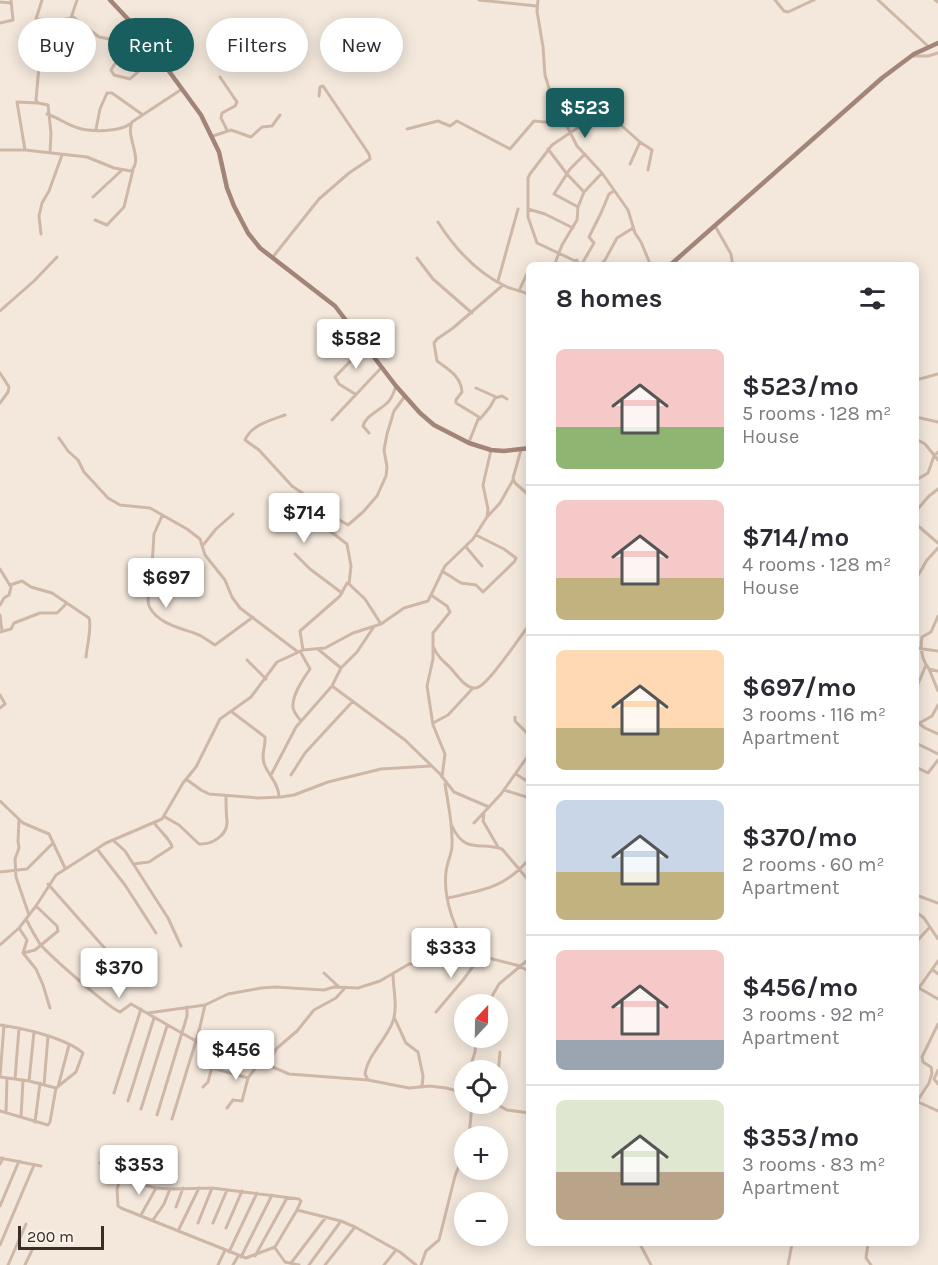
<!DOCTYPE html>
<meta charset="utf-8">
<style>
:root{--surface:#fff;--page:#f7f7f7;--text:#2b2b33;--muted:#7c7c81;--line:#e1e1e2;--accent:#195e5f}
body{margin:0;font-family:Karla,sans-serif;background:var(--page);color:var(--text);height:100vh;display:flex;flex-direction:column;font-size:22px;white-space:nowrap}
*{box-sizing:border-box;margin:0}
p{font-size:20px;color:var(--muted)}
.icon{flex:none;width:33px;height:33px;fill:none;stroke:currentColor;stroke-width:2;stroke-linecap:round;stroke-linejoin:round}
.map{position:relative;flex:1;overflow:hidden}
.details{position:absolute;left:526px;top:262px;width:393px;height:984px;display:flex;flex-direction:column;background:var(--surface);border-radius:9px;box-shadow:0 3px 15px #0003}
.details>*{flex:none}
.hud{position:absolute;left:18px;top:18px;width:418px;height:54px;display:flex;gap:12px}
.needle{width:39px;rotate:22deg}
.tools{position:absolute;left:454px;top:994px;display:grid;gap:12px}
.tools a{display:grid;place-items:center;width:54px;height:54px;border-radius:50%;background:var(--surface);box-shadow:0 3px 15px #0003;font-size:30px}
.scale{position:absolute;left:18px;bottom:15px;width:86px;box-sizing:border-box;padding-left:6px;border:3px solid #3a2d28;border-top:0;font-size:16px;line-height:21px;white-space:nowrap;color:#3a2d28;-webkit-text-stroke:4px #fbf2e9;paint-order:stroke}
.price{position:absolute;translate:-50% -51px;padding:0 14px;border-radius:6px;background:#fff;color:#222;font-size:20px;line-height:39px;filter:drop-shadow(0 2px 3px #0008)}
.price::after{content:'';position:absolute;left:50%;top:36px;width:18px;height:14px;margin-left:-9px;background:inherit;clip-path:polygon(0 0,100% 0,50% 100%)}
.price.on{background:var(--accent);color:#fff}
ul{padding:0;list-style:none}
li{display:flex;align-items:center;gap:18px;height:150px;padding:0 30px}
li+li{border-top:2px solid var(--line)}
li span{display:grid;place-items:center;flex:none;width:168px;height:120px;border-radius:9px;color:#555}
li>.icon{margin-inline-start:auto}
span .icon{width:72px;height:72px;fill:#fffc;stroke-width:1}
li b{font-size:26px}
h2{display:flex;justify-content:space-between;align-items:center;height:72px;padding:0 30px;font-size:26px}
.pill{padding:0 21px;border-radius:27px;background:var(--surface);box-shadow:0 3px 15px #0003;font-size:21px;line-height:54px}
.pill.on{background:var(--accent);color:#fff}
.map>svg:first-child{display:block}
</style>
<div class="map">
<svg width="938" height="1265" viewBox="0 0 938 1265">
<rect width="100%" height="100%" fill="#f4e8dc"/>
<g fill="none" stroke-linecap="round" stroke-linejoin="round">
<path stroke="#ceb7a7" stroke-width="3" d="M42,0L36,19L39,66L36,100L38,103L48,105L51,133L50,153
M479,0L537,6
M538,0L537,11L543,47L545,75L551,95L577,146L602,173L628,210L635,233L641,242L651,266
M775,0L784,11L788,12L814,0
M878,0L929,47
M935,0L938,2
M0,2L11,3
M73,17L99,37L115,40L116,62L111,70L114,75L130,79L156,56
M36,19L60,20L71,18L77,0
M0,23L13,20L11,0
M913,56H928L938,53
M220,77L237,102L235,106L222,113L221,118L227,130
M38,103L17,102L25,150L87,157L114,168L131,171C144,159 125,137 132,122L182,89
M47,114C59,118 67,125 78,128C92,132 119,132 130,124
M96,129L100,109L107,93H112L143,115
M407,129L438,121L450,126L457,121L510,149L534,121L565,124
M213,136L231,130L251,137L262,127L272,126L280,115
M548,149L567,174L584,192L578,207L577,220L562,245L554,266
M0,150H25
M630,164L640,142
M585,191L602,173
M93,197L122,170
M578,207L554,194L570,169L585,154
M528,209L545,214L573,228
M95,220L107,225L124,207L133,170
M438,222C455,249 477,273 507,287C515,290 522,291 530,295
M715,226L731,254L733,266
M41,234L39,216L42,203L49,191L62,155
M272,258L319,199L349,173L370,159L369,154L323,86L320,87L319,96
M417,258L433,279L472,313
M583,262L594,243L589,237L601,213L609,194L614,191
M573,266L577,260
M586,266L537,243L528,217V178L530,174L552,145L604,110L640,142L652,150L648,170
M599,266L605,260L617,238L633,228
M498,281L518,209
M519,291L530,267
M0,311L34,281L57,257
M529,339L530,337
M0,373L9,387L8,392L0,403
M916,380L938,374
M476,388L496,397
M355,394L339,384L335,377L365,346
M285,415C271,420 251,425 245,440L259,450L292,486L305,495L322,525L347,544L351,566L349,584L365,599L381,624
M916,417L938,422
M480,419L490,407L495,398L502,396L507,399
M332,420L381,368
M369,433L363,426C366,415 379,411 387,403C392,399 394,392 396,386
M59,438L68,451L78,460L84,472L108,498L120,505L150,508L187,529L200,539L205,555L225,580L232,597L240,608L298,652
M916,439L925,444L938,460
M469,442L479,417L456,403V400L462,392C461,376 449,370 437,361L434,343L437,339L453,328L503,285
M521,450L513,478L515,483L530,496
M916,480L928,473L934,456L938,452
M916,511L929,496L938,489
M162,516L154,534L152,567L146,586C152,595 145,601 150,608C160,625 182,628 199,635C205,638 210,642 215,645L253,617
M488,516L500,503L513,480
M288,522L304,534L318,521
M916,524L938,543
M325,527L336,518L348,525L363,512L377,496L386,476L387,467L384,450L387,434L394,411L405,396
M204,544L216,529L233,514
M466,547L482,566
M295,554L310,569L342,593
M0,569L11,587L9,595L4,598L0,605
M442,571L461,583L476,585L483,592L514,562L516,558L504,549L476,535
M916,579L927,560L938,548
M10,585L22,581L31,587L52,593L89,618C92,627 87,646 86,657
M431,595L447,606L450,612L433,633V659L427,686L433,725L445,754L442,777
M0,615L2,631
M938,616L931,632L922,637C920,648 922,660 929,669L938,671
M0,632L11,629L14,623L40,613H57L67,603
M434,648C438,659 447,663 454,672C459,678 467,689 476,688C488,686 520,636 530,624
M916,648L938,651
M303,650L300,631L340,596L347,583
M319,650L341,668
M300,651L310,669C303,679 292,695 293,707C293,712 298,717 301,721
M247,660L266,679
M929,669L938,691
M332,686L405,740L440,774L454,792L489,807
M916,689L926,665
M0,695L5,704L0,708
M232,712L265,737C266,747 260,755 265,766C270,777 278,783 279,796
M515,717V721L530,736
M916,721L925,728L938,734
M433,723L448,715L473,688
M916,725L932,716L938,705
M916,743L938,754
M916,767L928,773L938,760
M516,774L530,783
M271,775L296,727L332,686L341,668L357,652L373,628
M291,775L305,753L353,701
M186,779L201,790L209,794L258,798L281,797L294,795L328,782L381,769L431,766
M445,784C448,804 453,824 452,845C452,854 447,862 446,872C443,898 455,935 473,954
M504,790L530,798
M0,801L23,823L49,834L65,868
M484,814L483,821L498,847
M165,817L179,825L199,844C212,845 228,835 227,821C226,813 226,805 226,796
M19,820L18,841L19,848L15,859L16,877L29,915
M474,823L501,794L530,753
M452,826C465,855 481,841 502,849L530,882
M114,841L125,851L168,918L181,946
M97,849L125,885L156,933
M133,864L149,862L172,847C171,840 160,831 155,824
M0,872L27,869L53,843
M48,884L109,953V959L98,974
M916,895L938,903
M448,898C484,890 505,888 530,858
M916,912L924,918L938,939
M26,919C30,927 35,936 40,944C49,955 109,1008 120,1012L131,1004L201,1044L237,1052L289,1074L368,1080L409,1088L430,1086L446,1088L465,1093
M19,928L27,940L23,953L36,969L43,985L50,1008
M916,942L929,928
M0,945L19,928L36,906L56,875L106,843L162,819L183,783L196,767L220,719L251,697L277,662L303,650L325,648L353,633L381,624L404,608L428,601L445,566L473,539L487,517L488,509L483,485L491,450
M23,953L35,950L58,931L57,926L36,906
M932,969L938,974
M324,973L338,986
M919,988L938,999
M916,992L938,961
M487,1005L499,984L530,958
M436,1012L463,980L481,956
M148,1013L205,1005L228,994L261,988L275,987L324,990L334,987L358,988L380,981L409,964L442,962L465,954H473L520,966L530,972
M395,1019L406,1043L418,1052L423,1076L422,1087
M0,1025C23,1028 66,1038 83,1053L76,1072L56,1088L29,1081L0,1077
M268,1065L276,1049L297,1031L314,1010L336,998L344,989
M212,1068L248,1078
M938,1070L934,1079L938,1084
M469,1071L475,1052L476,1038
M498,1075L500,1052
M0,1077L4,1025
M15,1079L19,1028
M368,1080L365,1074C368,1054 387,1039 393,1021C398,1006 393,989 393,974
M29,1081L34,1032
M44,1085L48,1036
M58,1087L69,1045
M203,1087L208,1082L217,1048
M114,1093L141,1009
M128,1101L154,1018
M918,1102L938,1111
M916,1103L929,1083L932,1073L931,1067L923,1062L922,1057L938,1024
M496,1104L507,1110L530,1113
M227,1108L233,1100L242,1101L248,1078L260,1062
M141,1109L167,1026
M0,1111L48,1125L50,1122L56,1088
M6,1112L7,1078
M157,1115L187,1016V1007
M21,1117L23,1080
M172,1119L199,1031L205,1005
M35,1122L40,1083
M469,1137L472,1104
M0,1158L41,1166
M100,1163L114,1178L156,1188L170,1189L212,1188L299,1199L301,1201L297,1210
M0,1164L3,1158
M120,1180L117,1189L118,1206L121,1208L246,1258L275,1247L297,1210L341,1221L355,1227L400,1252L416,1265
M0,1206L19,1161
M176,1207L183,1188
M141,1215L156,1188
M153,1220L164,1204L170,1189
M198,1223L212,1188
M213,1223L227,1190
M226,1228L242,1191
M179,1229L199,1188
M640,1244L651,1265
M868,1244L866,1258L871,1265
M0,1245L34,1165
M275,1248L285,1262L299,1265
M229,1252L257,1193
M255,1256L287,1198
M241,1257L272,1195
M291,1263L326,1217
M8,1265L26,1224
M25,1265L33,1248
M218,1265L225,1250
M233,1265L238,1256
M309,1265L341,1221
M325,1265L355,1227
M384,1265L396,1250
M421,1265L426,1251L439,1240L455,1176L462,1158L465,1154
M788,1265L792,1244"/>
<path stroke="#a28578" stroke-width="4.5" d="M110,0L141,33L201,115L219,152L227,188L234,206L248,233L260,248L335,306L396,386L420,413L434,425L469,443L491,450L504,451L530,448
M669,266L882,78L914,54L938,43"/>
</g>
</svg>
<div class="tools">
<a><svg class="needle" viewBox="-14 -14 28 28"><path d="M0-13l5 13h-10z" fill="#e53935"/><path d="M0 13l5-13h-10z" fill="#7c7c81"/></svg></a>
<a><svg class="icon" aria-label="locate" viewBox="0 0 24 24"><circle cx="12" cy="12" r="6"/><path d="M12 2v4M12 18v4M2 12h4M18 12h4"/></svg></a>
<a>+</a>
<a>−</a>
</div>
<div class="scale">200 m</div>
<b class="price on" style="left:585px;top:139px">$523</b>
<b class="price" style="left:356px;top:370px">$582</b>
<b class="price" style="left:304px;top:544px">$714</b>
<b class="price" style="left:166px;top:609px">$697</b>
<b class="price" style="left:451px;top:979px">$333</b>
<b class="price" style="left:119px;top:999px">$370</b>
<b class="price" style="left:236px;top:1081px">$456</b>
<b class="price" style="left:139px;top:1196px">$353</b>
<div class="hud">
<a class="pill">Buy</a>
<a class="pill on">Rent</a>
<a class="pill">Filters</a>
<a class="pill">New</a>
</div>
<section class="details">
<h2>8 homes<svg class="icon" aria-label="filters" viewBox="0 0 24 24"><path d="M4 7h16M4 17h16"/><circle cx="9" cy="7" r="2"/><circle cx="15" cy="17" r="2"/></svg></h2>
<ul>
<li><span style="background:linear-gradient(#f6c9c9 65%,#8fb573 0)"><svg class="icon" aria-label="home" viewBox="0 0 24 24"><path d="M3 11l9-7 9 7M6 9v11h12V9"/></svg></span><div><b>$523/mo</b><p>5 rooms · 128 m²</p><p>House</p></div></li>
<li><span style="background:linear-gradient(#f6c9c9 65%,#c2b280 0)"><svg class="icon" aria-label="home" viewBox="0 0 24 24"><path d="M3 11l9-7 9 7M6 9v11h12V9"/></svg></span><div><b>$714/mo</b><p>4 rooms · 128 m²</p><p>House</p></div></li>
<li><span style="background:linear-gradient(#ffd9b3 65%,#c2b280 0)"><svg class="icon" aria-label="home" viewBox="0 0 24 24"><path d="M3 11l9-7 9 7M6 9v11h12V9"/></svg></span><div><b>$697/mo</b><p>3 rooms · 116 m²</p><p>Apartment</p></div></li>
<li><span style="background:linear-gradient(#c9d6e8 60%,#c2b280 0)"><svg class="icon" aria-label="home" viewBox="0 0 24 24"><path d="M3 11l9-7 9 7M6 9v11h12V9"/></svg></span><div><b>$370/mo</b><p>2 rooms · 60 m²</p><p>Apartment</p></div></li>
<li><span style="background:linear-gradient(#f6c9c9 75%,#9aa5b1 0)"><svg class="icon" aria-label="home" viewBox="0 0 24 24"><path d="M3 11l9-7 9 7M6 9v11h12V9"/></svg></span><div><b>$456/mo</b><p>3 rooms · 92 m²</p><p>Apartment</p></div></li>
<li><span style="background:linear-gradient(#dfe7d0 60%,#b9a48a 0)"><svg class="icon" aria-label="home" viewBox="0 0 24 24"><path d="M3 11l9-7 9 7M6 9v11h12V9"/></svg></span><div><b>$353/mo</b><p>3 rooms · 83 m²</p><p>Apartment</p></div></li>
</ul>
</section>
</div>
